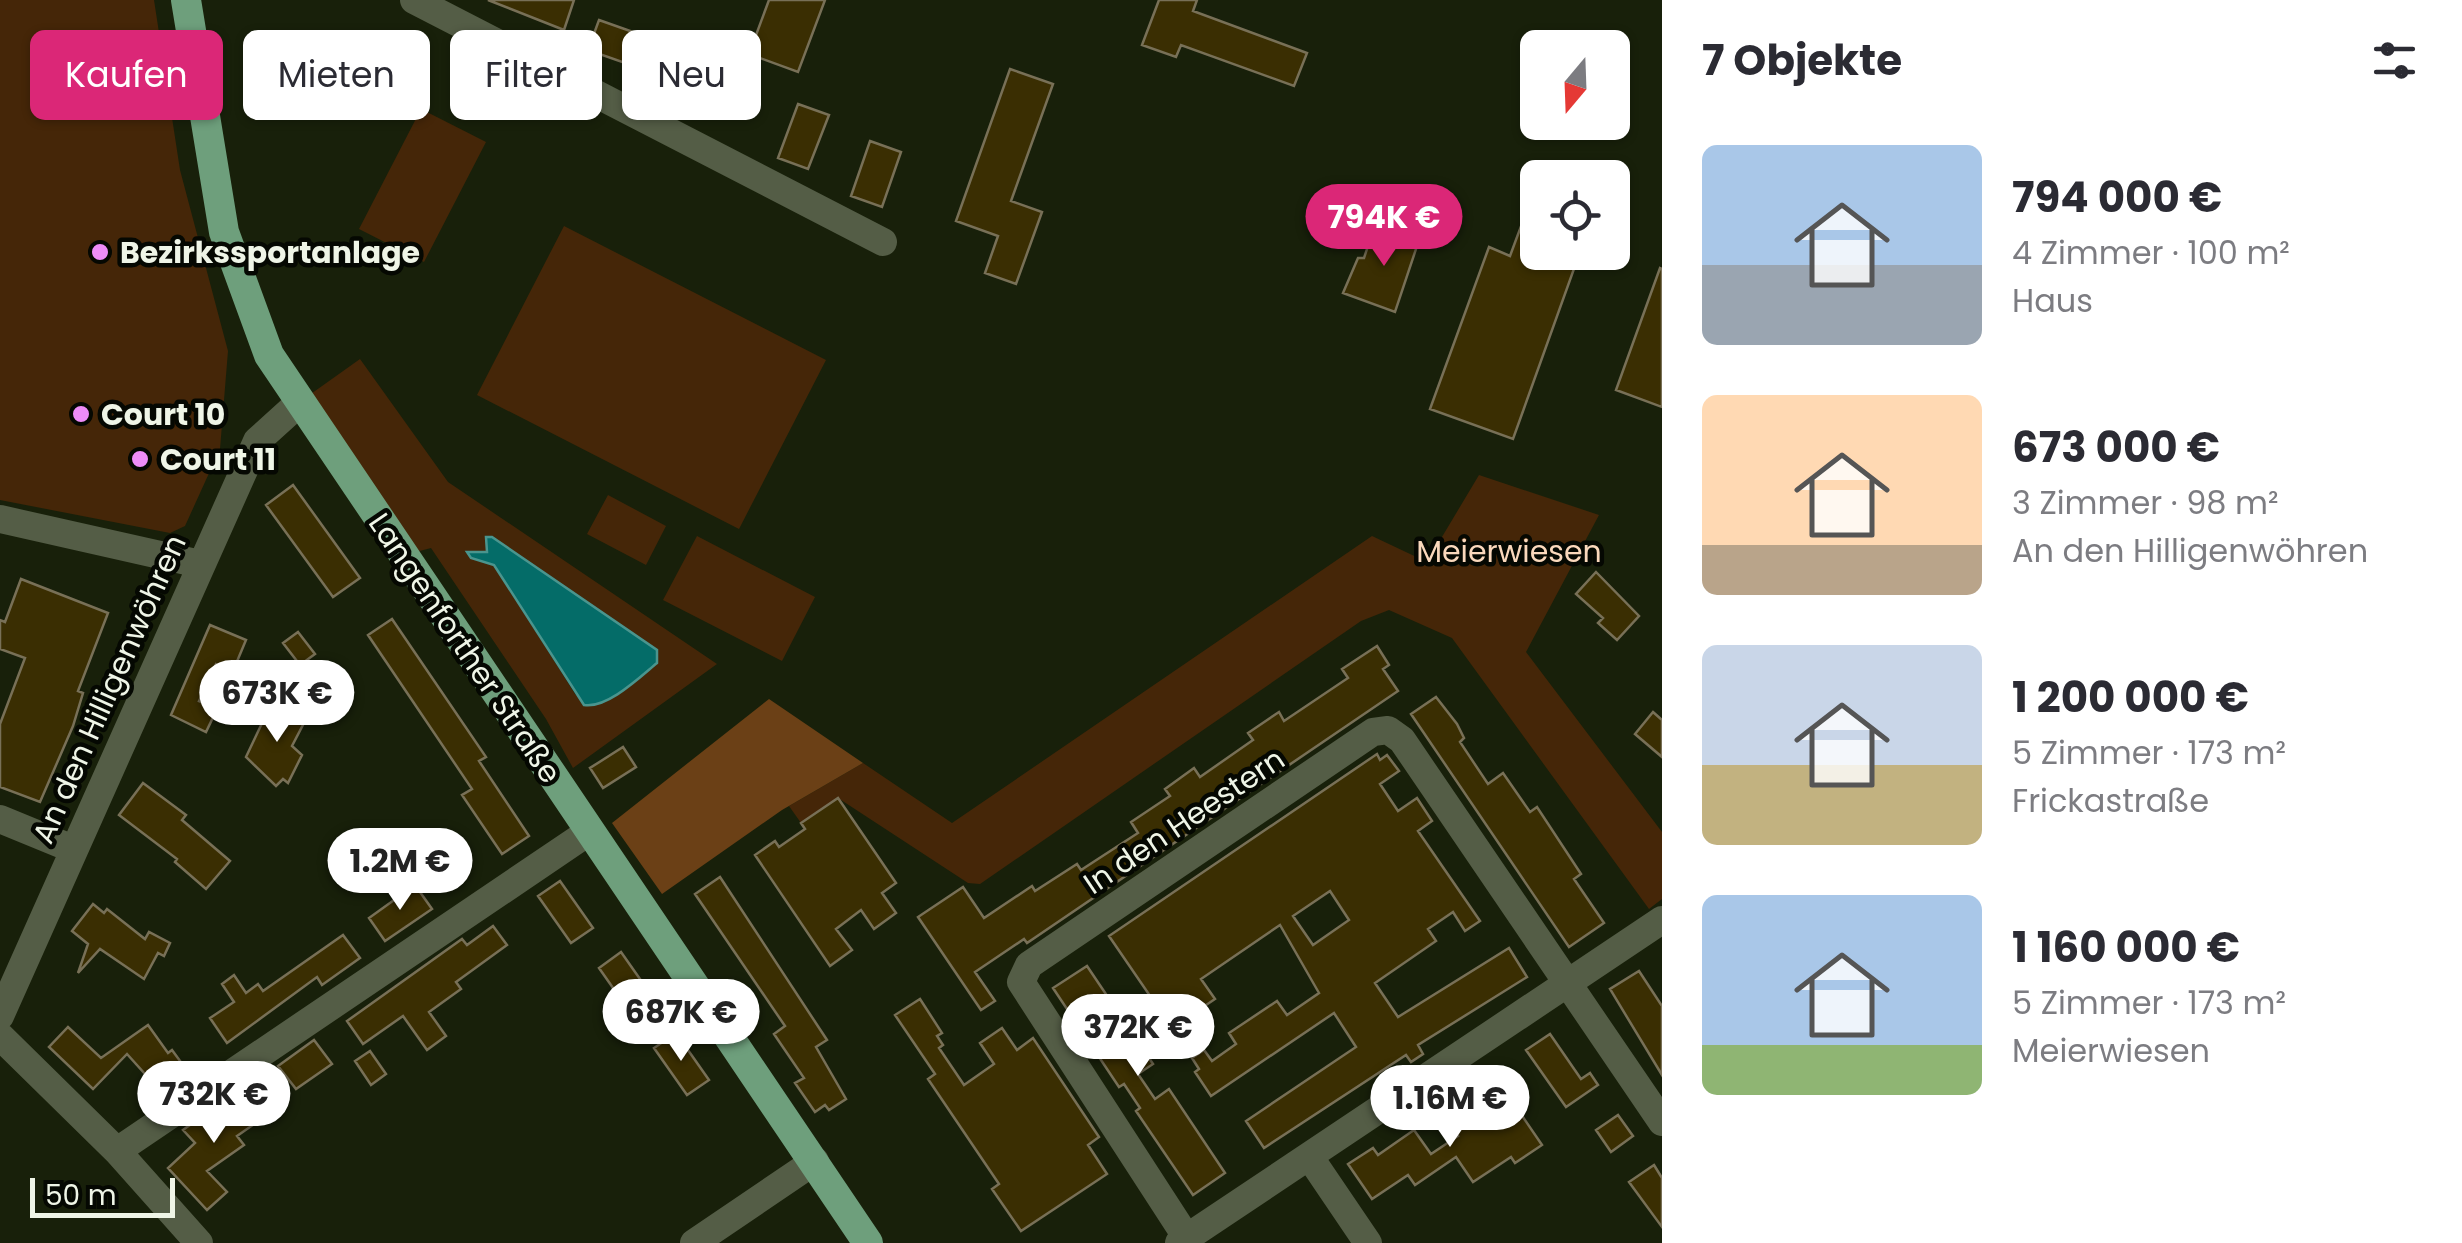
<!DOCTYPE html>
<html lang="de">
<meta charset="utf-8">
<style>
:root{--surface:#fff;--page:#f7f7f7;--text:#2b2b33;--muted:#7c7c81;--accent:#db2777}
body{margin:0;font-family:Poppins,sans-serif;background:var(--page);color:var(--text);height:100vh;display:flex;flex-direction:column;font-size:38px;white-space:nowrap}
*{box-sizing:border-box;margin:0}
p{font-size:32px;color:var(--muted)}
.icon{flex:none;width:55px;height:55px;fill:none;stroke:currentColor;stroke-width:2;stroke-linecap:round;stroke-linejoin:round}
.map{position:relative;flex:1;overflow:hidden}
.sheet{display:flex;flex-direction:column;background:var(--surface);width:800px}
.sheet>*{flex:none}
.top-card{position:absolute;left:30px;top:30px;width:950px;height:90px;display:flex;gap:20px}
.needle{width:65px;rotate:199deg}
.tools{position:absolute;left:1520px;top:30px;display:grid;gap:20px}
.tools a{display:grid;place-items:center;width:110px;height:110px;border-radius:15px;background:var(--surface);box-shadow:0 2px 8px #0004;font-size:50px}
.scale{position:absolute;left:30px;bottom:25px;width:145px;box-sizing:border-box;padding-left:10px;border:5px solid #eff5e7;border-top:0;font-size:28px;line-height:35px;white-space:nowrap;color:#eff5e7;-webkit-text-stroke:8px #050802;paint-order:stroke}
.price{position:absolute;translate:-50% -85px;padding:0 22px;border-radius:35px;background:#fff;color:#222;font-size:32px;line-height:65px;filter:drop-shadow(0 2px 5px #0008)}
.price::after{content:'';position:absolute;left:50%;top:60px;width:30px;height:22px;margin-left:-15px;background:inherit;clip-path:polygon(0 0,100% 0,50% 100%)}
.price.selected{background:var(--accent);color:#fff}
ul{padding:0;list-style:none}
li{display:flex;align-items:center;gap:30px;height:250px;padding:0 40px}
li span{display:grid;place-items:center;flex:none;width:280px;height:200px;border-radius:15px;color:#555}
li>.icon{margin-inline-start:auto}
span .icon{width:120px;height:120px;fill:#fffc;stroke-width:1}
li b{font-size:42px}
h2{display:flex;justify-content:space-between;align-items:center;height:120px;padding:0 40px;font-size:42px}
.pill{padding:0 35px;border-radius:15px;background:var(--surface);box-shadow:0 2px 8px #0004;font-size:35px;line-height:90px}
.pill.selected{background:var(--accent);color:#fff}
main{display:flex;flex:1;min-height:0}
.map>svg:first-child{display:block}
</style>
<main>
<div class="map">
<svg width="1662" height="1243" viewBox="0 0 1662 1243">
<rect width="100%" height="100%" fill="#18200a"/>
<path fill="#452608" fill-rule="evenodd" d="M0,0H154L180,170L228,351L220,449L185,526L170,533L0,500Z
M421,109L486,142L424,262L359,229Z
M564,226L826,360L739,529L477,395Z
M360,359L448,482L717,664L573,768L546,719L431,548L416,552L308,396ZM487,552L651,668L593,706L575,694L494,565L468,553Z
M1479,475L1599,515L1526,652L1662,832V899L1649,909L1452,638L1389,610L1361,621L980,884L968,883L838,798L801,823L789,806L863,763L952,823L1372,536L1427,562Z
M608,495L666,526L646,565L587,534Z
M697,536L815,597L782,661L663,600Z"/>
<path fill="#6b4016" d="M769,699L863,763L782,810L662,894L612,823Z"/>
<path fill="#046c68" stroke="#4a958e" stroke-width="2.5" d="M486,537H492L657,650V663C640,677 607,709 584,705L494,565L471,558L467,552H487Z"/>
<path fill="#3a2e02" stroke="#787057" stroke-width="2.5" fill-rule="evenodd" d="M488,0H574L564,30Z
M769,0H825L798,72L749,54Z
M1159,0H1197L1193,11L1307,53L1294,86L1181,45L1176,57L1142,45Z
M599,20L653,39L642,69L588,50Z
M1010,69L1053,84L1011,201L1042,212L1016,284L985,273L998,236L956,221Z
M798,104L829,115L808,169L778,158Z
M870,141L901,152L882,207L851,196Z
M1536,186L1538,252H1580L1513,439L1430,409L1489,247L1510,256Z
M1387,224L1421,234L1395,312L1343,293L1358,258H1364L1370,240L1380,246Z
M1660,268L1662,269V407L1616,390Z
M293,485L360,578L333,597L266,505Z
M1596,572L1639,616L1617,640L1598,623L1603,618L1576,594Z
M21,579L108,613L78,691L83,693L73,726L40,802L0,787V724L25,658L0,649V620L5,622Z
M392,619L486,757L479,761L529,836L502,854L462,795L472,789L368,635Z
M210,625L246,640L233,671L216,664L199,701L217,709L206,732L171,715Z
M298,632L315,654L300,665L283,643Z
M1377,646L1389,665L1383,669L1398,691L1027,943L1024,939L975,972L995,1001L981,1010L918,917L963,887L984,918L1032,886L1035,891L1077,864L1081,870L1138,833L1131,822L1170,796L1165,789L1194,768L1200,777L1253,740L1248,733L1279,712L1284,721L1348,678L1342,669Z
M1436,697L1457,724L1464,738L1460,742L1488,784L1503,773L1530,812L1537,807L1581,874L1574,879L1604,923L1569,947L1411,714Z
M272,702L306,719L292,746L302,755L288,783L283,779L276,786L246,757Z
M1653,712L1662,720V757L1635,734Z
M623,747L636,767L603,788L590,768Z
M1377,754L1380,760L1387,755L1399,771L1380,784L1398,811L1417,798L1432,821L1418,831L1480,921L1465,931L1453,912L1428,929L1436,941L1375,983L1398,1017L1509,948L1527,977L1418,1045L1423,1054L1411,1062L1406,1055L1264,1148L1246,1121L1356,1047L1334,1013L1211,1096L1195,1072L1199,1069L1192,1058L1204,1050L1212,1061L1236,1044L1229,1033L1277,1001L1287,1015L1319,993L1280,925L1201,979L1215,999L1190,1016L1200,1031L1187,1040L1177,1025L1172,1028L1109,936ZM1330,891L1349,920L1313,945L1293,916Z
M143,783L186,815L182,820L230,861L206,889L175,862L177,859L119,815Z
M838,798L896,883L882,893L896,913L874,929L861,910L836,929L852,950L830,966L755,855L775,841L779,847L805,829L801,823Z
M720,877L827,1040L816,1047L846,1099L829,1110L825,1105L815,1112L795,1083L804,1078L774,1034L785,1026L695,894Z
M560,881L593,928L571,943L538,896Z
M415,885L432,909L385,941L369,918Z
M93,904L104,913L107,909L145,939L149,932L170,943L164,956L158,953L144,979L100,949L78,973L88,944L72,931Z
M493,926L507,945L456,982L461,989L429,1012L446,1036L427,1050L403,1016L363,1044L347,1021L462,939L467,945Z
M343,935L360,958L322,985L317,977L227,1043L210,1018L234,1002L222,984L234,975L246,993L258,984L263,991Z
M621,952L654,999L632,1015L599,968Z
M1087,966L1153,1064L1138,1074L1155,1099L1169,1089L1225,1173L1193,1195L1136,1111L1140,1108L1124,1084L1119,1087L1053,988Z
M1639,971L1662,1006V1075L1610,989Z
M920,999L942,1033L937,1036L943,1045L939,1048L964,1085L994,1064L980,1043L1002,1028L1017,1050L1033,1038L1099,1137L1088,1145L1107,1174L1021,1231L992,1189L999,1184L928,1079L935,1074L895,1015Z
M148,1025L168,1053L172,1050L183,1065L155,1085L127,1054L93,1089L49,1047L68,1027L101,1058Z
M676,1033L709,1080L687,1095L654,1048Z
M1550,1034L1581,1079L1590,1073L1598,1085L1566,1107L1526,1050Z
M314,1040L332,1064L296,1089L278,1066Z
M370,1051L386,1074L371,1085L355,1061Z
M241,1088L263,1118L237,1136L244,1145L207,1171L227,1192L207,1210L168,1168L195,1143L183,1130Z
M1512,1101L1542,1145L1515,1163L1511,1157L1473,1182L1456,1157L1415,1185L1408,1175L1372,1199L1348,1164L1373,1148L1378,1155L1414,1130L1431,1154L1458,1136L1444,1116L1462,1104L1476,1125Z
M1618,1115L1633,1136L1611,1152L1596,1130Z
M1654,1165L1662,1178V1227L1629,1182Z"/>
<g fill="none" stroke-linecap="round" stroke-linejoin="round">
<path stroke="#545d46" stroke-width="28" d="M414,0L883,242
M0,519L200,564
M0,819L73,849
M0,1016L257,441L299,403
M0,1036L117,1151L199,1243
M117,1151L590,831
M1309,1156L1368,1243
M1187,1238L1021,982L1029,965L1373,732L1388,730L1402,740L1662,1122
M694,1243L815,1161
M1179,1243L1662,920"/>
<path stroke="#6e9f7c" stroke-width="30" d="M186,0L224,232L269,355L868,1243"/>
</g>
<g fill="#ee8cf8" stroke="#050802" stroke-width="4">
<circle cx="100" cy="252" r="10"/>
<circle cx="81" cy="414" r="10"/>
<circle cx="140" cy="459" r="10"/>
</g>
<g text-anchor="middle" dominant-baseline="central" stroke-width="9" stroke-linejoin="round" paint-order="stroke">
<g font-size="30" font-weight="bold" fill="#eff5e7" stroke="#050802" text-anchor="start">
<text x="120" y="252">Bezirkssportanlage</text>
<text x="101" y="414">Court 10</text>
<text x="160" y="459">Court 11</text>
</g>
<g font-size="30" fill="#fad8bc" stroke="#050802">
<text x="1509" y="551">Meierwiesen</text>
</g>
<g font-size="30" fill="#eff5e7" stroke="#050802">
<text transform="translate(465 648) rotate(56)">Langenforther Straße</text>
<text transform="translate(109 689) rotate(-66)">An den Hilligenwöhren</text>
<text transform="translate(1184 821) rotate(-34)">In den Heestern</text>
</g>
</g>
</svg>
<div class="tools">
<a><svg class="needle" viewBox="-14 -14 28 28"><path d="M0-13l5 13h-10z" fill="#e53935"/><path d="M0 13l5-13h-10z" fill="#7c7c81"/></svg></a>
<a><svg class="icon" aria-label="locate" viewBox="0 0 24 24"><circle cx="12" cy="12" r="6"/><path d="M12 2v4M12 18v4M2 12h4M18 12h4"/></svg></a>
</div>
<div class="scale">50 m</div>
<b class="price selected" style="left:1384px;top:269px">794K €</b>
<b class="price" style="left:277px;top:745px">673K €</b>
<b class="price" style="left:400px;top:913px">1.2M €</b>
<b class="price" style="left:681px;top:1064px">687K €</b>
<b class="price" style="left:1138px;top:1079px">372K €</b>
<b class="price" style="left:214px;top:1146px">732K €</b>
<b class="price" style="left:1450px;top:1150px">1.16M €</b>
<div class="top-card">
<a class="pill selected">Kaufen</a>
<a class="pill">Mieten</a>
<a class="pill">Filter</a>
<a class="pill">Neu</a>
</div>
</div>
<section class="sheet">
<h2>7 Objekte<svg class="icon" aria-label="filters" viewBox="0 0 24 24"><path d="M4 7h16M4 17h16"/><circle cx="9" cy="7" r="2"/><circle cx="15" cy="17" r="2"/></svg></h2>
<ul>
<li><span style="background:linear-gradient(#a9c7e8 60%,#9aa5b1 0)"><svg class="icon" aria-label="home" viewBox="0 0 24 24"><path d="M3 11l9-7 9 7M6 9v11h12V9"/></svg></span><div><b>794 000 €</b><p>4 Zimmer · 100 m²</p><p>Haus</p></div></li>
<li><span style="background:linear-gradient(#ffd9b3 75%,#b9a48a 0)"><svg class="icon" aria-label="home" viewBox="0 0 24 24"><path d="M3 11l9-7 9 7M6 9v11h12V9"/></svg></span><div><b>673 000 €</b><p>3 Zimmer · 98 m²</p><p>An den Hilligenwöhren</p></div></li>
<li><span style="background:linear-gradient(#c9d6e8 60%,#c2b280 0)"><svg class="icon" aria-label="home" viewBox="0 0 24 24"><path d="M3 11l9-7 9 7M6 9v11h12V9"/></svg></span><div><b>1 200 000 €</b><p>5 Zimmer · 173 m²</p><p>Frickastraße</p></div></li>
<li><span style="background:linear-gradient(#a9c7e8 75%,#8fb573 0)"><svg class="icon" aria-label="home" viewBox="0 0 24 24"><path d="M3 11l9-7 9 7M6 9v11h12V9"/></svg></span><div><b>1 160 000 €</b><p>5 Zimmer · 173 m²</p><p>Meierwiesen</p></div></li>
</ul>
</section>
</main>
